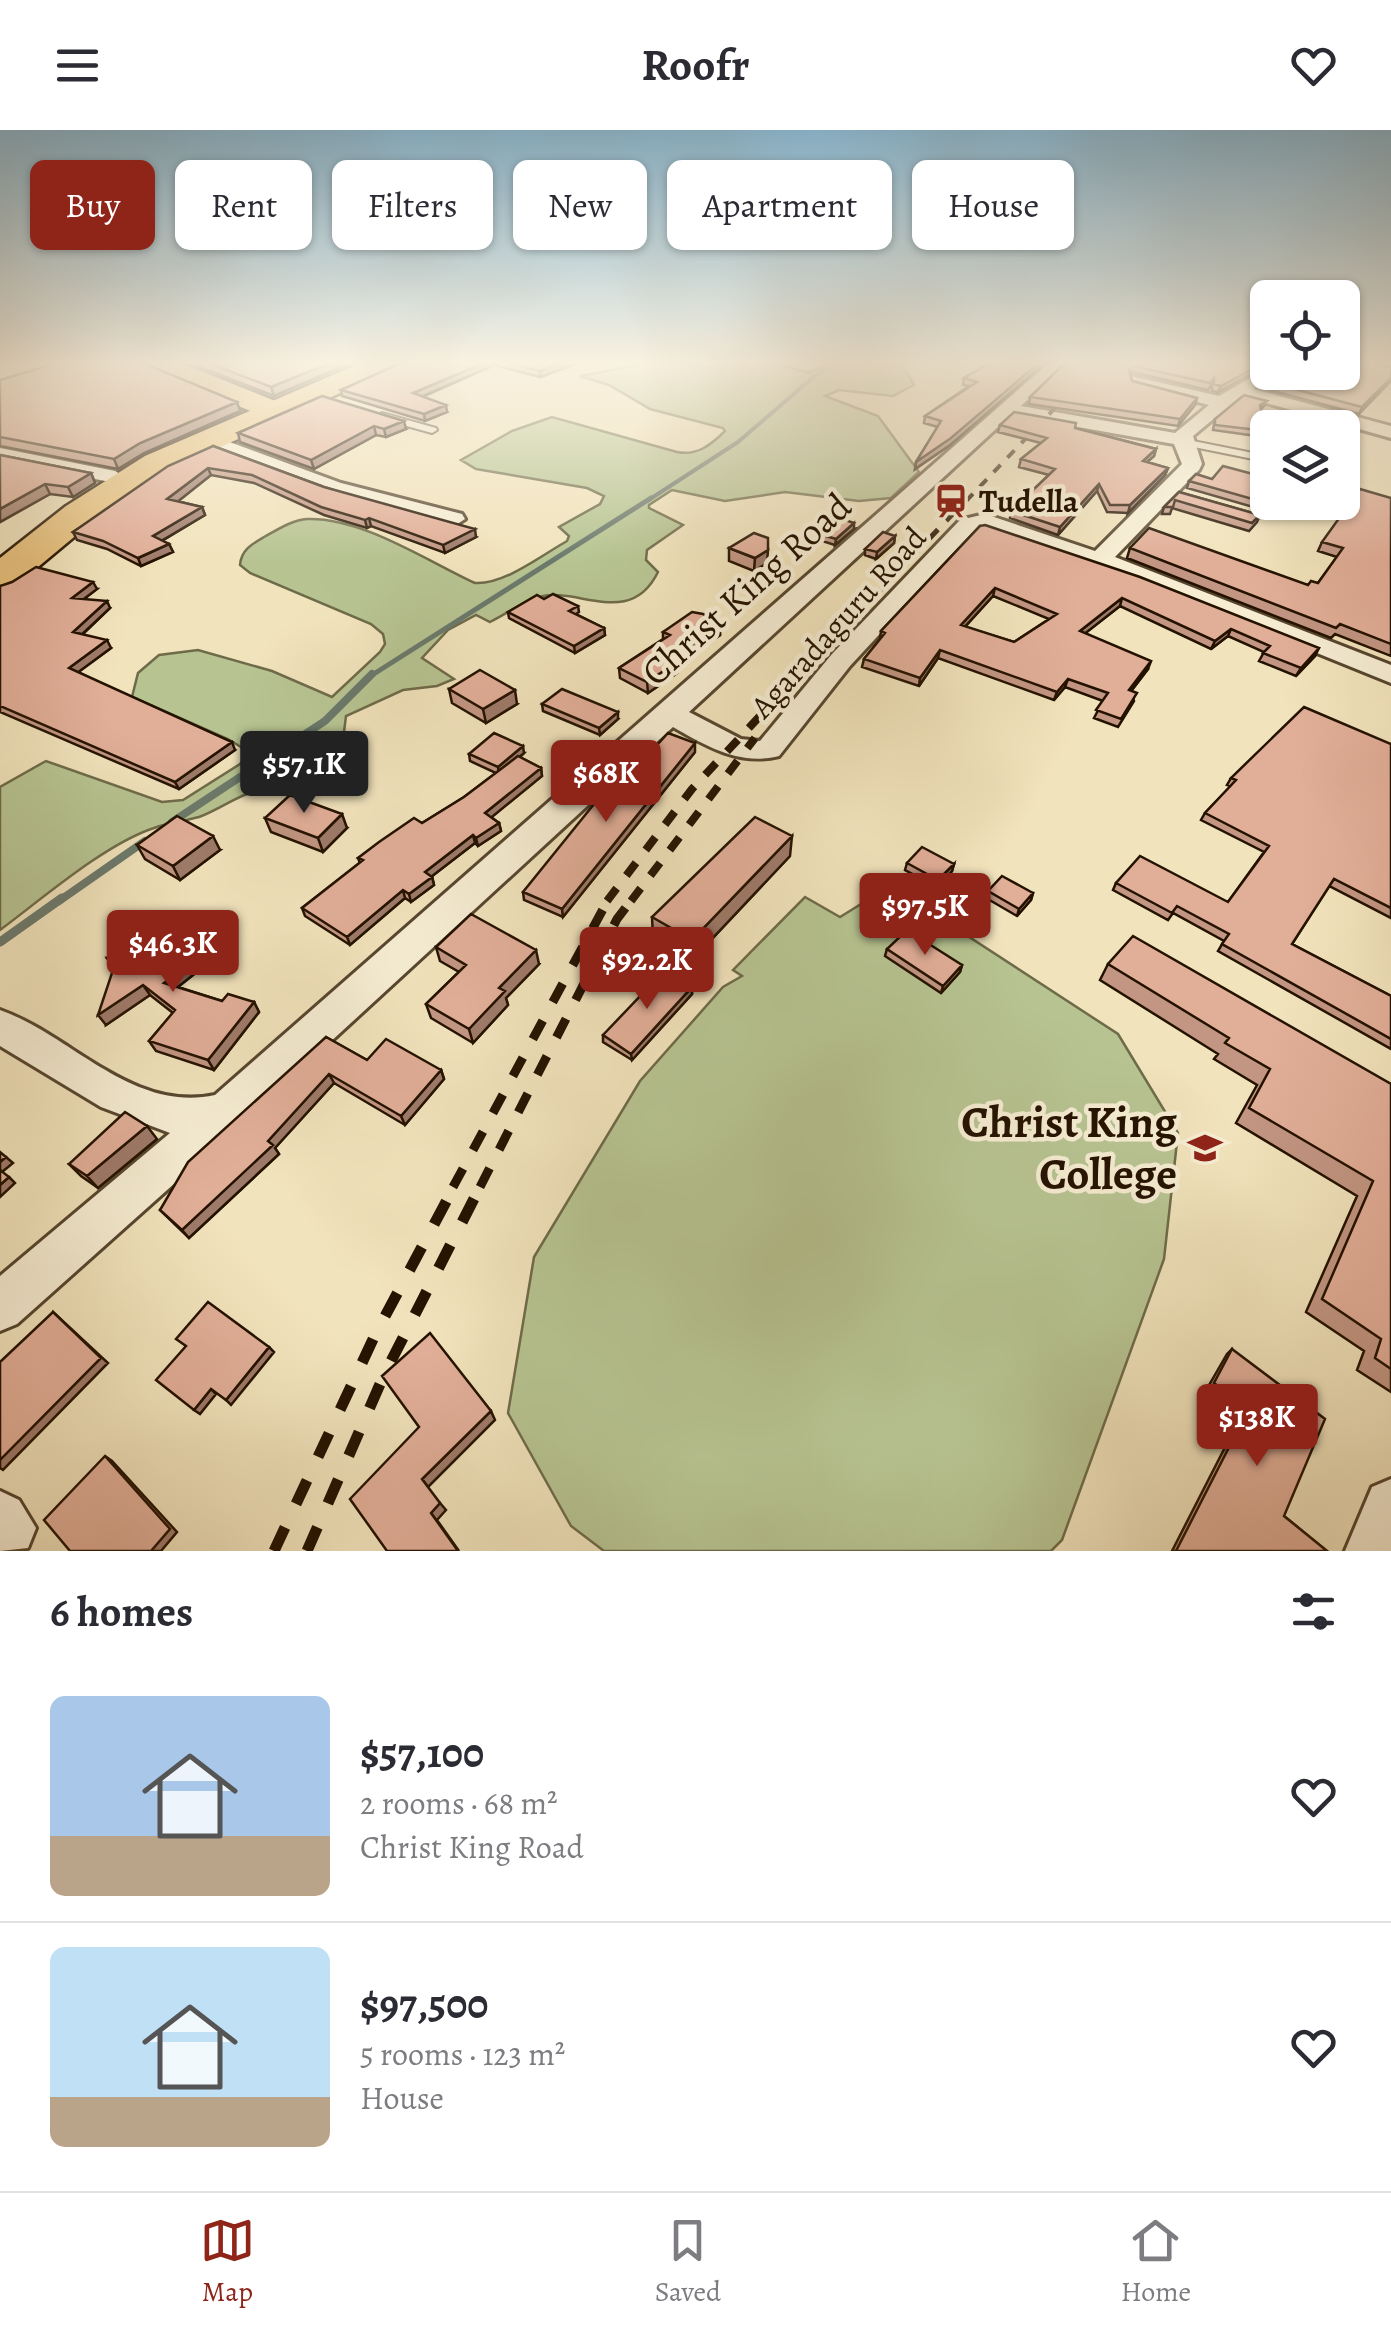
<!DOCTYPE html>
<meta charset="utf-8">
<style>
:root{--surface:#fff;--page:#f2f2f3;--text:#2b2b33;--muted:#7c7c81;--line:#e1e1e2;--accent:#8f2418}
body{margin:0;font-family:Alegreya,serif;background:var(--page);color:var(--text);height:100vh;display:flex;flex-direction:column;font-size:38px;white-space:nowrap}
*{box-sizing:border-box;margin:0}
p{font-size:32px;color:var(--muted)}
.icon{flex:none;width:55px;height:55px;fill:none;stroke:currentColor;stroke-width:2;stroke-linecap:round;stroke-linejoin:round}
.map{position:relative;height:1421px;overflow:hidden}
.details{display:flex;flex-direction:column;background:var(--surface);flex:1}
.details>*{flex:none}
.guide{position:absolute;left:30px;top:30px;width:1332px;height:90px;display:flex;gap:20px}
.buttons{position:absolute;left:1250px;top:150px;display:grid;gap:20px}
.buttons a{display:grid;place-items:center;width:110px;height:110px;border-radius:15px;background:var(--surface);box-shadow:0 2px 8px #0004;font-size:50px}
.price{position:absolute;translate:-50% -85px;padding:0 22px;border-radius:10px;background:var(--accent);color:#fff;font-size:32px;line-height:65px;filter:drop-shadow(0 2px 5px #0008)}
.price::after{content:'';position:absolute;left:50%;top:60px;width:30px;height:22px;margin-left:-15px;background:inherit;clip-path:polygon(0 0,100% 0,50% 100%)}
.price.selected{background:#222;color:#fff}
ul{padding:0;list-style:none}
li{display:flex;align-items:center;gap:30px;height:250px;padding:0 50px}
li+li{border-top:2px solid var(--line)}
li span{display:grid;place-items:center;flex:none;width:280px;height:200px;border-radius:15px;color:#555}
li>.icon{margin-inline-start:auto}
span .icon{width:120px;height:120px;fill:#fffc;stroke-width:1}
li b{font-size:42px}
h2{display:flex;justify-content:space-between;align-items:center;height:120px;padding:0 50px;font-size:42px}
.pill{padding:0 35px;border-radius:15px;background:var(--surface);box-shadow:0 2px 8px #0004;font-size:35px;line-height:90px}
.pill.selected{background:var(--accent);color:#fff}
header{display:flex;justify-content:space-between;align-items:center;height:130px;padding:0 50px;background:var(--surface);font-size:45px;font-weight:700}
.tab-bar{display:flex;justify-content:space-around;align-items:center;height:140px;border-top:2px solid var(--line);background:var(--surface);font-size:28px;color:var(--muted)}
.tab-bar a{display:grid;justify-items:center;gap:5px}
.tab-bar .selected{color:var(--accent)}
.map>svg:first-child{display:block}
</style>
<header><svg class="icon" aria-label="menu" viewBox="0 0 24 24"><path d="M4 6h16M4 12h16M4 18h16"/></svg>Roofr<svg class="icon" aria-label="heart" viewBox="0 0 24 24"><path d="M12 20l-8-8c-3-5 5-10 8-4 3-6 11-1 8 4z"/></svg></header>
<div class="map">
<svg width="1391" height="1421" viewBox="0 0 1391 1421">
<rect width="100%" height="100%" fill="#f1e3bc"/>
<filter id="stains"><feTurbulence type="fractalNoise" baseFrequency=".002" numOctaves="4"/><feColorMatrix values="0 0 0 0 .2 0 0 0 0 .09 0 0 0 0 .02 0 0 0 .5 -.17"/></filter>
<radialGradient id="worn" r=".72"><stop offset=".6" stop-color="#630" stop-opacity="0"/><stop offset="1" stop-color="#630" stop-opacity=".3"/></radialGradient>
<path fill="#b7c492" stroke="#6e6b49" stroke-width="2.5" d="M656,232H900L914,255L893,266L839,260L825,266L878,286L919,342L891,368L859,371L785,362L725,371L672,360L649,375V378L683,395L647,420L646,430L658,442C630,499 577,456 539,467C523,472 506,484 490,492L476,485L448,500L422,528L454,549L437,556L403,560L346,586L344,602L358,613L362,629C315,665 303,648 255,661C235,667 218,680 199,687C184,691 168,693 154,698C105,714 42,769 0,800V657L46,631L162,672L183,670L240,634L249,622L228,609L132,567L138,543L159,525L198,520L272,541L332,567L380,522L385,514L383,504L371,494L250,443L240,435C241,420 252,414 264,407C277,400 292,390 307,389C362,387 427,431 475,453C504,455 542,425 567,411L569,406L559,397L600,374L604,366L587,358L476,339L461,330L512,301L552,287L677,322C697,326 711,315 725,301L723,298L650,279L609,255L580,246Z
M805,767L840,787L861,774L963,803L1118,904L1178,1003L1164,1129L1062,1410L1051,1421H604L571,1396L508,1283L534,1127L640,951L723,857L742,846L733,840Z"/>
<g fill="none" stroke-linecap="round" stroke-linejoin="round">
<path stroke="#6b796c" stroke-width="4" d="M647,371L738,312L817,244L842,232"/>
<path stroke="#6b796c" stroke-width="5" d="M369,547L651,368"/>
<path stroke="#6b796c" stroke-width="8" d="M172,692L325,591L372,544
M59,771L145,711"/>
<path stroke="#6b796c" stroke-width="9" d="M0,812L62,768"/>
<g stroke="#57462f" stroke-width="4">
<path id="service" d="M382,283L436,298L437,300L432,303L378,288L377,286Z
M1183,309L1268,326V332L1179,314L1178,312Z"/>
</g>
<g stroke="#57462f" stroke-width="6">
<path id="minor" d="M776,232H830L808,241Z
M1050,232H1067L1021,276L1175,303L1209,275L1131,254V246L1219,266L1268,238V242H1278L1253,259L1391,296V308L1241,266L1193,306L1202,334L1199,340L1115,427L1391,535V553L1139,451L984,398L976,400L850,536L779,626C740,636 706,616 673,597L241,994L17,1194L0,1201V1146L170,1003L101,977L0,916V880C71,905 132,983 215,965ZM1011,285L1174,314L1182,334L1095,421L985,384L960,390L832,524L760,611L741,609L689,582Z
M208,304L341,353L462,384L465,389L454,396L327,361L201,314L198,310Z
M0,318L115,341L125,347L115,353L0,330Z
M1391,1349V1421H1345L1372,1357Z
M0,1361L19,1370L36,1398L28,1418L0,1421Z"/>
</g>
<g stroke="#241200" stroke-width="6">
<path id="primary" d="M142,232H178L285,275L290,281L285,287H265L146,238Z"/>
</g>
<g stroke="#241200" stroke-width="5">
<path id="trunk" d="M363,232H400L396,238L169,340L92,392L14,457L0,460V428L66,376L145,326Z"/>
</g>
<use href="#service" fill="#f6edd3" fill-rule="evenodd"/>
<use href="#minor" fill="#f6edd3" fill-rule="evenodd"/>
<use href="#primary" fill="#e8c27e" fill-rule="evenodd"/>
<use href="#trunk" fill="#e8c27e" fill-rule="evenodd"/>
<path stroke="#241200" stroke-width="4" stroke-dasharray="10 10" stroke-linecap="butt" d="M966,371L1099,232"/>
<path stroke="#241200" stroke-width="5" stroke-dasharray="12 12" stroke-linecap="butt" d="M797,547L968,368"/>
<path stroke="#241200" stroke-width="8" stroke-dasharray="16 16" stroke-linecap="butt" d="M607,771L692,659L799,544
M631,771L755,608"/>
<path stroke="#241200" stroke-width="9" stroke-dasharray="21 21" stroke-linecap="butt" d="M453,1057L609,768
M480,1057L617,789L633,768"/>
<path stroke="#241200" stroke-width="11" stroke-dasharray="26 26" stroke-linecap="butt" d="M274,1421L375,1205L455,1055
M307,1421L384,1245L481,1055"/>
</g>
<path fill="#c29683" stroke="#241200" stroke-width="2.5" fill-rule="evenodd" d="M43,232H141L240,281L144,323L118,339L0,316V250L50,235Z
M187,232H345L346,235L274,266Z
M403,232H581L540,247L494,235L422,267L447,282L425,291L342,266L341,260Z
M992,232H1046L950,315L915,339L916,332L938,297L924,293L925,286L969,256L963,255L964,248Z
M1066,232H1268L1218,262L1212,261V254L1208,260L1132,242L1130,244L1132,251L1197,268L1195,275L1178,296L1029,274L1030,267Z
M1391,237L1359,284L1262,258L1264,251Z
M322,266L406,299L386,307L376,305L314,339L240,312L238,303Z
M1264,276L1261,279L1266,301L1264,307L1213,300L1215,289Z
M1318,285L1344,292L1346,303L1343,309L1342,298H1316L1315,291Z
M1000,295L1075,298L1156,319L1154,326L1147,332L1168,338L1165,345L1128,383L1107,382L1097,361L1058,405L1010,388L1011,381L1049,345L1019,337L1021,329L1041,313L998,302Z
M1259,308L1268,309V322L1256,315Z
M213,316L324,357L476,407L445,423L371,396L367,398L324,385L254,353L211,345L177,371L202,377L205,385L162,411L169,414L173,422L141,436L107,419L77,410L73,402Z
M0,325L91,343L95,353L73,367L50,364L0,392Z
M1189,351L1275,372L1267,381L1187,358Z
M1179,362L1260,385L1257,392L1249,401L1172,378L1170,384H1162L1164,377Z
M1391,368V526L1335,504L1331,508L1127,428L1130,418L1308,455L1318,453L1337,427L1318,421L1322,412Z
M980,396L1315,526L1296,546L1259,531L1264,522L1228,506L1211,519L1120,476L1085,503L1148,539L1131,561L1134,571L1118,597L1094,588L1103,571L1065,557L1054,570L938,528L919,556L862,537L864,529L880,509L881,501ZM993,466L1049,489L1014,512L965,497Z
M854,399L835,415L822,411L823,405Z
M895,406L894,413L876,429L865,425V419Z
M729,418L767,433L754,441L729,431Z
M0,456L97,459L84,469L110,478L83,504L111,518L78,542L235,620L179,659L0,582Z
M544,469L578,476L579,482L576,484L604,498L605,505L575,523L509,488L508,482Z
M720,494V505L677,535V543L648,563L620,548L619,538L663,509V502Z
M449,559L517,574L486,593L452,573Z
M542,574L618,589L600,605L543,581Z
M1391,614V788L1329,756L1292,814L1391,866V919L1218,821L1224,811L1173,783L1168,790L1113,760L1116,753L1228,772L1264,722L1201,690L1205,683L1231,656L1227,655L1231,648Z
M695,622L563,787L524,770L523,762Z
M524,623L520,627L541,638L542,646L491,687L499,693L501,701L478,716L475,713L432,746L434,755L411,772L405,768L350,815L305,786L302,778L360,733L358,728L422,693L464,667L496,643L470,631L469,624Z
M265,688L347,698L323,722L271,702Z
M137,715L220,720L180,750L145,729Z
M790,726L692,830L653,807L652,787Z
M907,733L954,734L952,741L937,757L905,740Z
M988,761L1033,763L1031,770L1017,786L986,768Z
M436,817L539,834L506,868L508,875L473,913L431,888L426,874L459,842L440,831Z
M887,819L962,835L960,842L941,863L885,826Z
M107,828L202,838L178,857L222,871L254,872L259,882L214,940L156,921L149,911L173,883L150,865L106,895L114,838Z
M1108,834L1391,954V1262L1357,1240L1364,1221L1306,1182L1357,1066L1236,993L1257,955L1214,929L1218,924L1100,850Z
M692,857V864L632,930L603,912V905Z
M326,907L367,930L441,940L444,949L405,995L334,953L275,1018L279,1024L189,1108L160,1080Z
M157,1009L98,1058L81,1046L69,1034Z
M1232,1219L1284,1386L1327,1421H1172L1242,1284L1208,1257L1227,1224Z"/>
<path fill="#9e7a6a" stroke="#241200" stroke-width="2.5" d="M332,232H345L346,235L274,266L271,257Z
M486,232H494V235L414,270L413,263Z
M564,232H581L540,247V241Z
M1040,232H1046L950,315L915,339L916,332Z
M1265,232H1268V235L1218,262L1221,256Z
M1391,248V251L1359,284L1362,277Z
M1197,268L1195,275L1178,296L1180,289Z
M237,272L240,281L144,323L118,339L114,329L140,313Z
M446,275L447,282L425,291L424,284Z
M404,291L406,299L386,307L384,299Z
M374,296L376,305L314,339L311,330Z
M1156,319L1154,326L1140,338L1143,331Z
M208,338L211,345L171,377L167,369Z
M1168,338L1165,345L1128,383L1130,375Z
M91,343L95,353L73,367L68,357Z
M45,354L50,364L0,392V379Z
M1099,354L1097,361L1058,405L1060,397Z
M202,377L205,385L156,414L153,406Z
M369,388L371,396L367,398L365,390Z
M854,393V399L835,415L836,409Z
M475,399L476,407L445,423L443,415Z
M895,406L894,413L876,429L877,422Z
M169,414L173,422L141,436L138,428Z
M768,420L767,433L754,441L755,428Z
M93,452L97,459L76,475L72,468Z
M995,458L993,466L959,503L961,495Z
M1122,468L1120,476L1078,509L1080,501Z
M107,471L110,478L77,509L73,502Z
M720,494V505L677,535V543L648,563L647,552L670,529Z
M604,498L605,505L575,523L574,516Z
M1231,499L1228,506L1211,519L1215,511Z
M107,510L111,518L73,546L69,538Z
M1319,518L1315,526L1296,546L1301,538Z
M940,520L938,528L919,556L920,548Z
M1151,531L1148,539L1126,568L1129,560Z
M1068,549L1065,557L1054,570L1057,562Z
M515,560L517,574L486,593L483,579Z
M618,582V589L600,605L599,598Z
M232,612L235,620L179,659L175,652Z
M695,613V622L563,787L562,779Z
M523,616L524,623L499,644L498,637Z
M541,638L542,646L487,691L485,683Z
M342,684L347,698L323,722L318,708Z
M499,693L501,701L478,716L476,708Z
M473,705L475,713L427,750L425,742Z
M213,706L220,720L180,750L173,736Z
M792,706L790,726L692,830V810Z
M954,734L952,741L937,757L938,750Z
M432,747L434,755L411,772L409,764Z
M403,760L405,768L350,815L347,807Z
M1033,763L1031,770L1017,786L1019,779Z
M536,820L539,834L506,868L508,875L473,913L469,899L499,858Z
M196,828L202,838L170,863L164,853Z
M962,835L960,842L941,863L943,856Z
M143,855L150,865L106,895L98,885Z
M692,857V864L632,930L631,924Z
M254,872L259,882L214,940L208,930Z
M441,940L444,949L405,995L401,986Z
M329,944L334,953L275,1018L279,1024L189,1108L182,1100L268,1011Z
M147,996L157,1009L98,1058L87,1046Z
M6,1027L13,1033L2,1042L0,1040V1032Z
M9,1047L15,1053L0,1067V1055Z
M53,1182L108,1233L3,1340L0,1338V1330Z
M269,1217L274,1222L231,1275L226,1270Z
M211,1259L216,1264L200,1284L194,1280Z
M491,1281L495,1290L428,1357L422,1349Z
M105,1326L112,1331L177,1402L161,1421H151Z
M440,1373L446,1380L437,1390L459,1421L431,1383Z"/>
<path fill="#e1ae98" stroke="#241200" stroke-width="2.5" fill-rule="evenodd" d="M54,232H141L237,272L140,313L114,329L0,307V250L57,233Z
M206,232H332L271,257Z
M403,232H486L413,263L446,275L424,284L341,260Z
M506,232H564L540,241Z
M992,232H1040L951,308L916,332L941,291L925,286L977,252L964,248Z
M1066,232H1265L1221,256L1214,254V248L1210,253L1134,236L1129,240L1132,251L1197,268L1180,289L1030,267Z
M1342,232H1373L1391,237V248L1362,277L1264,251L1276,242H1342Z
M1244,265L1267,271L1260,275L1266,301L1215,295V289Z
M322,266L404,291L384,299L374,296L311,330L238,303Z
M1014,282L1076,293L1075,298L1156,319L1143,331L1168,338L1130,375H1110L1099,354L1060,397L1011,381L1055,339L1021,329L1047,308L1000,295Z
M1318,285L1344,292L1346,303H1342V298H1320Z
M213,316L324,357L475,399L443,415L369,388L365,390L321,377L252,345L208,338L167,369L202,377L153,406L169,414L138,428L103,411L73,402L168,336Z
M0,325L91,343L68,357L45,354L0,379Z
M1223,336L1268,348V372H1271L1270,374L1189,351L1196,344L1212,349Z
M1360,359L1391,368V514L1340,494L1336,498L1130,418L1149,398L1308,455L1311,451L1318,453L1343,418L1322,412Z
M1179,362L1260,385L1252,393L1175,370L1173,377H1164Z
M845,390L854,393L836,409L823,405Z
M985,395L1140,447L1319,518L1301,538L1263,523L1270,516L1231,499L1215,511L1122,468L1080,501L1151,531L1129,560L1137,563L1121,589L1096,580L1108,563L1068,549L1057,562L940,520L920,548L864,529L885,503L881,501L980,396ZM995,458L1057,484L1014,512L961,495Z
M883,402L895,406L877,422L865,419Z
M754,403L768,408V420L755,428L729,418Z
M36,437L93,452L72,468L107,471L73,502L107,510L69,538L232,612L175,652L0,576V456L12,452Z
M553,464L578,476L569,481L604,498L574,516L508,482L537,465L544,469Z
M692,482L703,484L720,494L670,529L677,532L647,552L619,538L670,505L663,502Z
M480,540L515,560L483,579L449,559Z
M562,559L618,582L599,598L542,574Z
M1304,577L1391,614V778L1334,749L1292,814L1391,866V909L1222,814L1229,804L1177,776L1172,783L1116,753L1140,726L1228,772L1269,716L1205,683L1236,650L1231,648Z
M494,603L523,616L498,637L469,624Z
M668,603L695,613L562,779L523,762L607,658L615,661Z
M518,626L541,638L485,683L499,693L476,708L473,705L425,742L432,747L409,764L403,760L347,807L302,778L363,730L358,728L379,712L414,688L422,693L464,667Z
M290,665L342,684L318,708L265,688Z
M177,686L213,706L173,736L137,715Z
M755,687L792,706L692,810L652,787Z
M922,717L954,734L938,750L907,733Z
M1002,746L1033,763L1019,779L988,761Z
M471,784L536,820L499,858L505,861L469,899L426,874L466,835L436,817Z
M152,796L196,828L164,853L222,871L228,864L254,872L208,930L149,911L175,880L143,855L98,885L115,834L107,828Z
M907,800L962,835L943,856L887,819Z
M1133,806L1391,954V1239L1375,1228L1381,1209L1322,1169L1373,1051L1249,978L1270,939L1225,913L1229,908L1108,834Z
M665,840L692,857L631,924L603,905Z
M326,907L367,930L386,909L441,940L401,986L329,944L268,1011L273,1015L182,1100L160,1080L188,1032Z
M125,982L147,996L87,1046L69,1034Z
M0,1022L6,1027L0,1032Z
M0,1040L9,1047L0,1055Z
M208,1172L269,1217L226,1270L211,1259L194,1280L156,1250L186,1216L176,1209Z
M53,1182L101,1228L0,1330V1232Z
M430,1203L491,1281L422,1349L440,1373L431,1383L458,1421H387L350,1369L419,1297L382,1246Z
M1232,1219L1325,1289L1284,1386L1327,1421H1176L1248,1280L1214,1253Z
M105,1326L170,1399L151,1421H70L44,1390Z"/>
<linearGradient id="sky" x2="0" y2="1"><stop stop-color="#89b8d3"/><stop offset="0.54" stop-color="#f9f2e1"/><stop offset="1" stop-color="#f9f2e1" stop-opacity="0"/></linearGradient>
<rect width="1391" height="431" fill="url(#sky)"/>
<defs>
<g id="station-bare" transform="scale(2.7)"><path d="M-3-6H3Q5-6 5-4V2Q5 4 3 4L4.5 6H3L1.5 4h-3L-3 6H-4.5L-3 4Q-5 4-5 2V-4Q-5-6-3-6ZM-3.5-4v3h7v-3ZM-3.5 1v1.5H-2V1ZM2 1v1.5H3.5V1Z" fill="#8f2418" stroke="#f6edd3" stroke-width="2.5" paint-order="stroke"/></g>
<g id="school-bare" transform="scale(2.7)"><path d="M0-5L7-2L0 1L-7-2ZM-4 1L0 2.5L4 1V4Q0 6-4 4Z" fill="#8f2418" stroke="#f6edd3" stroke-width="2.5" paint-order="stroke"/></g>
</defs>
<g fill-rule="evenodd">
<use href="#station-bare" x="951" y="371"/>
<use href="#school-bare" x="1205" y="1018"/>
</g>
<g text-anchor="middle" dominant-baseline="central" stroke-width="9" stroke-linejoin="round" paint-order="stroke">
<g font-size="32" font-weight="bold" fill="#241200" stroke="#f6edd3" text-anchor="start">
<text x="979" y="371">Tudella</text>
</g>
<g font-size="32" fill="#241200" stroke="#f6edd3">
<text transform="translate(838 492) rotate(-48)">Agaradaguru Road</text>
</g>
<g font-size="38" fill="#241200" stroke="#f6edd3">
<text transform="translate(746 459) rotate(-42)">Christ King Road</text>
</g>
<g font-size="45" font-weight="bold" fill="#241200" stroke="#f6edd3" text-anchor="end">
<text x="1177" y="992">Christ King<tspan x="1177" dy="52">College</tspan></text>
</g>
</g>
<rect width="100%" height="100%" filter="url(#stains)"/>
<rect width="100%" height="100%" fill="url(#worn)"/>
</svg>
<div class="buttons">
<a><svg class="icon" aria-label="locate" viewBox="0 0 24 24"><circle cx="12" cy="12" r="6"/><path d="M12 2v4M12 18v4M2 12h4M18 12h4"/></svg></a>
<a><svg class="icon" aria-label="layers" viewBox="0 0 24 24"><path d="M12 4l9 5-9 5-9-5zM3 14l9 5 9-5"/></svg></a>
</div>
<b class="price selected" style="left:304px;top:686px">$57.1K</b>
<b class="price" style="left:606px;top:695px">$68K</b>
<b class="price" style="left:925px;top:828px">$97.5K</b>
<b class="price" style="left:173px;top:865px">$46.3K</b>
<b class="price" style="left:647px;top:882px">$92.2K</b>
<b class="price" style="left:1257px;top:1339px">$138K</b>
<div class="guide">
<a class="pill selected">Buy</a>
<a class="pill">Rent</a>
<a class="pill">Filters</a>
<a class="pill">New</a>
<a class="pill">Apartment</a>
<a class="pill">House</a>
</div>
</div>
<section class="details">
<h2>6 homes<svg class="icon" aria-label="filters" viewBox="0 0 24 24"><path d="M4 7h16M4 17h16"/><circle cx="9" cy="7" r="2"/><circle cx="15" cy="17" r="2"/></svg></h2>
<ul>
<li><span style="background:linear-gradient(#a9c7e8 70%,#b9a48a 0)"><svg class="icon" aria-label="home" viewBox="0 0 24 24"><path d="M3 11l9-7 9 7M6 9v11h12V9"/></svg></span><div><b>$57,100</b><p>2 rooms · 68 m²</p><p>Christ King Road</p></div><svg class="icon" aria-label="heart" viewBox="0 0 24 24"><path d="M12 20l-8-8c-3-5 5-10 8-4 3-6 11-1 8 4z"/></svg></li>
<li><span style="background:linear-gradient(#bfe0f5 75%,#b9a48a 0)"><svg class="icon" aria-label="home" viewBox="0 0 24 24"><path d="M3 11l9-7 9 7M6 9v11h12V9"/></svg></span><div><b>$97,500</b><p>5 rooms · 123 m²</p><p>House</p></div><svg class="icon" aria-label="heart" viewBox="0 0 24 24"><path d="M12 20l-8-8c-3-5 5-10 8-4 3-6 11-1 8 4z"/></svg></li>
</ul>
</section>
<nav class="tab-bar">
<a class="selected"><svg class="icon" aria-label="map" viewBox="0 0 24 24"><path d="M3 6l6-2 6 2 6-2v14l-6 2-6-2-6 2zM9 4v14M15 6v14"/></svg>Map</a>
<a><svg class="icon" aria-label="saved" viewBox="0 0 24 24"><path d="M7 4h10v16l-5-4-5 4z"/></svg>Saved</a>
<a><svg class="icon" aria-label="home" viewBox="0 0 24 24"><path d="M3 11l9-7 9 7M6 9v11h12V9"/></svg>Home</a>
</nav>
